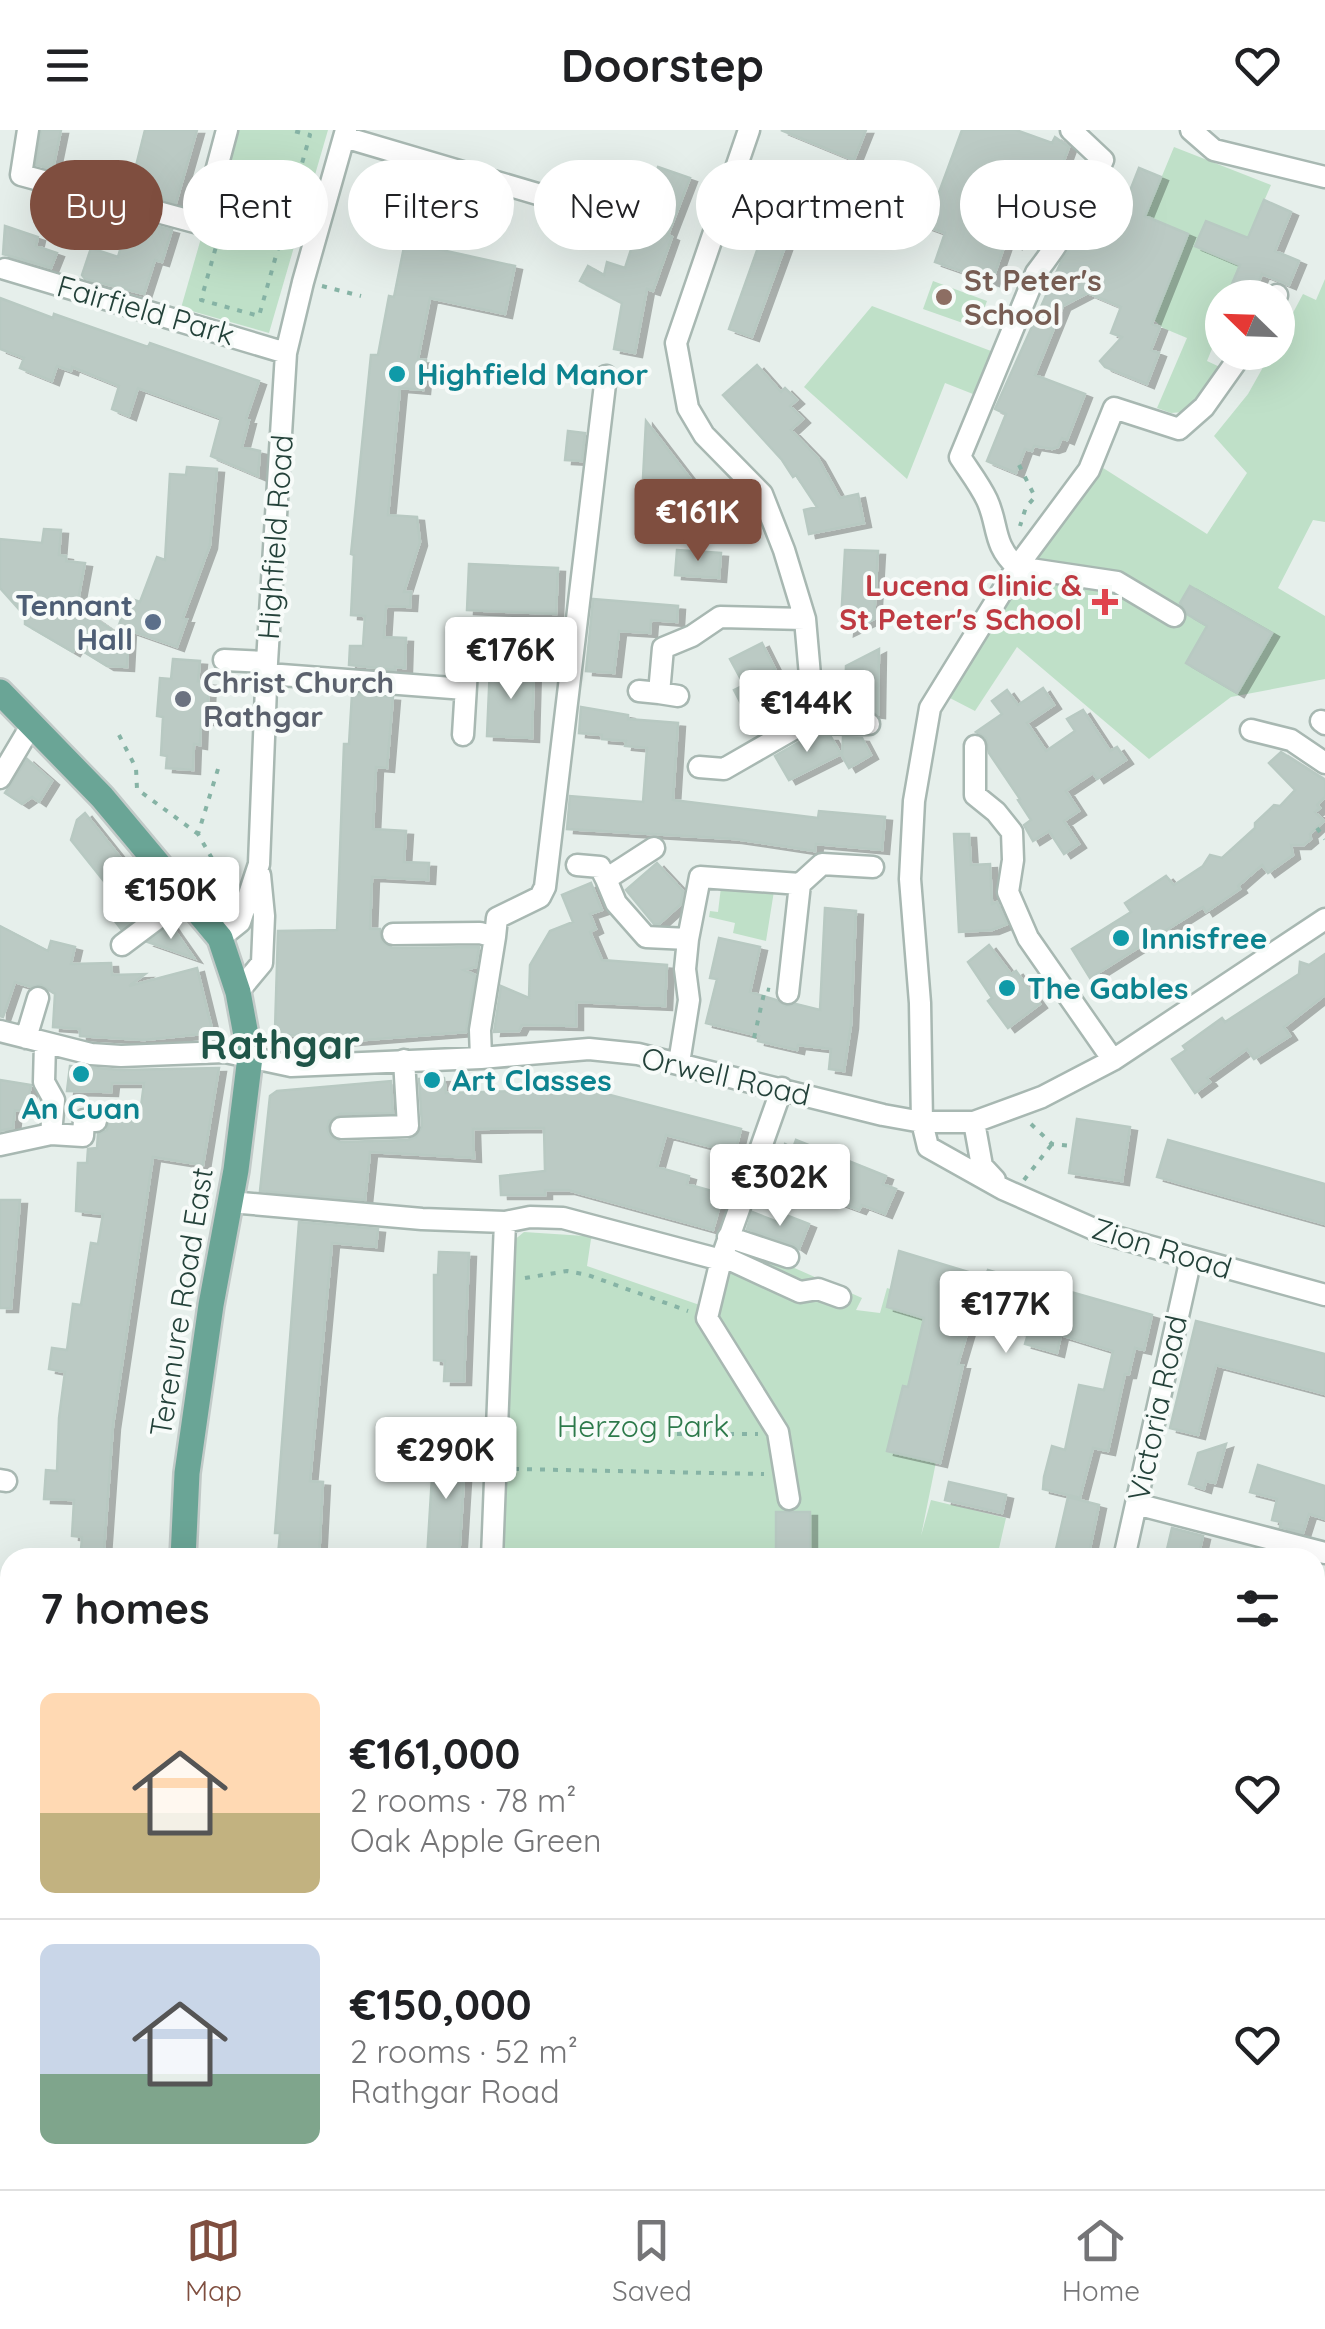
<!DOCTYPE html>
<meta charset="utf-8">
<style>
:root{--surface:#fff;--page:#f2f2f2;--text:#202124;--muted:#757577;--line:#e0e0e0;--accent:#7f4e3f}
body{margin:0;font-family:Quicksand,sans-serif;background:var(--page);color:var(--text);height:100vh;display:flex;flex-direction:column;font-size:38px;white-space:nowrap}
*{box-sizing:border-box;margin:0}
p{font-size:32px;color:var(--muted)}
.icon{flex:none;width:55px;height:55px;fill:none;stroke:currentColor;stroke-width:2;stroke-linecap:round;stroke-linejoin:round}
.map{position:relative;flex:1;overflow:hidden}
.side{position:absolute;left:0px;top:1418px;width:1325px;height:642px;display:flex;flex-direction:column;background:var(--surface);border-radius:30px 30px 0 0;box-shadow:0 10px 40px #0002}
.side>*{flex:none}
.hud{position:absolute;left:30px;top:30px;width:1265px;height:90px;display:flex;gap:20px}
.needle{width:65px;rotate:293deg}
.fabs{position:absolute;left:1205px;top:150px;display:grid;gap:20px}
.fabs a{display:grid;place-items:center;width:90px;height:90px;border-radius:50%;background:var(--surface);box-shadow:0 10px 40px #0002;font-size:50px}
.price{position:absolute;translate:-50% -85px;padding:0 22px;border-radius:10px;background:#fff;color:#222;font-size:32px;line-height:65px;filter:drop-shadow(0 2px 5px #0008)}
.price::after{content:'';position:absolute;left:50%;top:60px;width:30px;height:22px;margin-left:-15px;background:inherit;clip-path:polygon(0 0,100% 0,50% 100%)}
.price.current{background:var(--accent);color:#fff}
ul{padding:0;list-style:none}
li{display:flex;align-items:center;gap:30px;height:250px;padding:0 40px}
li+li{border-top:2px solid var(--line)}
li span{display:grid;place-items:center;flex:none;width:280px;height:200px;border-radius:15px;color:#555}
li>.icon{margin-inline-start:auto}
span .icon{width:120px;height:120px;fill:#fffc;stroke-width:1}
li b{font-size:42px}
h2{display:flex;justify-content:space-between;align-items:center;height:120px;padding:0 40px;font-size:42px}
.chip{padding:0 35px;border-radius:45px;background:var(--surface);box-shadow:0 10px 40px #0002;font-size:35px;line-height:90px}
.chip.current{background:var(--accent);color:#fff}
header{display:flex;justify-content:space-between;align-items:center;height:130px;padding:0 40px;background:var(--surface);font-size:45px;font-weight:700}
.dock{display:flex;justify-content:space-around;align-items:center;height:140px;border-top:2px solid var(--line);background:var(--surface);font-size:28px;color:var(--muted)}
.dock a{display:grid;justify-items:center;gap:5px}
.dock .current{color:var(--accent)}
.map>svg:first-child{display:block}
</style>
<header><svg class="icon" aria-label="menu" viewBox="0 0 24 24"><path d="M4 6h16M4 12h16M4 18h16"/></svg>Doorstep<svg class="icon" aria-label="heart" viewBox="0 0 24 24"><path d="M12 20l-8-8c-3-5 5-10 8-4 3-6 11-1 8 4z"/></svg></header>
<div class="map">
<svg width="1325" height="2059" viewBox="0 0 1325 2059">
<defs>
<filter id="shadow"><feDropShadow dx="7" dy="4" stdDeviation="0" flood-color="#0004"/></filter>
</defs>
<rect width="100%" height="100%" fill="#e6efeb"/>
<path fill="#bfe0c8" d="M232,0H328L269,203L181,178Z
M1174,17L1271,55L1248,108L1206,91L1196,117L1240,135L1226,167L1222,168V194L1207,231L1222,238L1184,282L1171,283L1157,278L1187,208L1163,198L1153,189L1145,87Z
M1325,149V392L1313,390L1278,458L1325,486V549L1231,567L1149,629L1017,517L975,581L946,566L1014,456L1100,336L1207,404L1247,343L1214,306L1248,264L1271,223L1278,222V211L1303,164L1316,170Z
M933,151L987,171L977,198L923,179Z
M872,176L991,221L973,264L945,253L907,349L804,257Z
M721,757L774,761L766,811L733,803L735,793L709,787L710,781L718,782Z
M524,1102L585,1106L600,1103L591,1109L587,1136L717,1181L737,1122L781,1132L862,1168L856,1180L880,1183L887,1158L893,1160L924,1188L908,1257L903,1256L887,1321L936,1332L921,1406L931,1370L1006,1388L997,1427L502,1428L513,1111Z"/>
<path fill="#bbcac4" stroke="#b8c9c2" stroke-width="2.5" filter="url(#shadow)" d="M41,0H61L53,39L36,35Z
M145,0H197L176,73L130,60Z
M781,0H866L854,30Z
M962,0H1016L1052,13L1055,7L1069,17L1033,116L1017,110L1015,115L1006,111L992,152L935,132L945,103L920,94L927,74L934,76Z
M658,37L690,48L668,105L672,107L653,161L647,159L635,223L614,219L622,173L580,151L588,136L604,145L607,132L625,138Z
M1139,38L1161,47L1145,86L1188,104L1152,194L1160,197L1151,220L1159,223L1147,254L1105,237L1100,231L1122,207L1111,203L1121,177L1088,163L1063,176L1035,245L1085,264L1067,310L1062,308L1058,317L1052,319L1034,316L1032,321L1025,319L1016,343L987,331L1006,284L995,279L1061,132L1079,106L1082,108L1101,67L1124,76Z
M429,46L467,58L461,95L421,90Z
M1264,70L1291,82L1275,121L1299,131L1289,155L1262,144L1252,168H1226L1240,135L1195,116L1206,91L1248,108Z
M770,84L794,92L752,207L729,199Z
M129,89L172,100L162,132L155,130L144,164L85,149L82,145L91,118L118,127Z
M5,96L38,107L36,116L57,123L51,138L3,124Z
M405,112L515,136L505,184L430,168L418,229L426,230L423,260L400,258L388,385L417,387L420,412L404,462H411L410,477L386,476L384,507L406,508L405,538L395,537V540L349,535L350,516H363L365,486L351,485L354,425L351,424L371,225H378L389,166L394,167Z
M0,168L53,188L54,184L148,217L150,213L259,251L246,289L249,290L242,317L260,321L258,346L211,326L221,288L138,258L129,286L112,279L119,256L72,237L71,241L57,236L52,251L20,238L24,228L0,219Z
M757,235L781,262L785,258L797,270L790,276L803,289L791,300L818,328L840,368L858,364L864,393L809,404L804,380L817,377L796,345L793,347L782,330L723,265Z
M646,291L709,373L674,401L657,380L668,381L643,348Z
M568,301L585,303L582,331L565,330Z
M187,337L217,339L210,415L183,488L187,489L177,517L129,500L127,537L107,536L76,517L73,522L25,494V486L0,458V409L42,413L44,399L61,400L59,425L66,426V431L85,433L77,476L116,503L129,468L140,472L157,427L165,430L170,344L186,345Z
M677,420L721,423L719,448L675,445Z
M845,420L878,421L874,489L847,502L848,492H841Z
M469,434L558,438L556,484L467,480Z
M1190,456L1272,503L1237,563L1186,533L1207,496L1187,484L1180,473Z
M593,469L678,476L677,492L651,490L650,503L619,501L614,543L586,541Z
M762,513L775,539L763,546L776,573L788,567L796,582L764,600L756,583L748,587L734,560L744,555L730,529Z
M879,519L878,584L845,580L846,536Z
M173,529L200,531L198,551L209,552L207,591H201L200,615L194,614L193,640L166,638L167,626L161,625L163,587L157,586L160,548L171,549Z
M490,536L534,537L532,608L487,606Z
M1043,558L1054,575L1027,593L1046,621L1075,601L1067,589L1083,580L1110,621L1117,617L1126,630L1097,649L1093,643L1066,661L1079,681L1064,691L1079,714L1064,724L1049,701L1033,711L1024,695L1031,690L1018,670L1020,669L989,623L986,608L976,602L1002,584L992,571L1007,560L1018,575Z
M352,564L393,567L387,638L376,637L373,699L406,701L404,732L429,733L428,750L372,747L370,799H380L382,812L392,818L479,817L476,837L464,840L475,845L466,902L314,914L313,906L279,905L275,900L278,801L337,800L344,614H349Z
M581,577L628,585V589L678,593L673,670L818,688L819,681L885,687L882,720L816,714L815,721L735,709L567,699L570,666L643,672L647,618L625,616L626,611L602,609V605L579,603Z
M808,607H831L841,624L789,650L775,626Z
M843,607L862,608L871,625L849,638L842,626Z
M1281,622L1325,650V667L1317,675L1320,678L1315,682L1324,691L1310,704L1311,709L1304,715H1291L1293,725L1268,743L1262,735L1238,756L1240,759L1206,782L1203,777L1090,848L1072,819L1131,782L1125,773L1166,746L1174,755L1203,736L1210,725L1222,728L1255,698V693L1269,680L1274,675L1280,676L1295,660L1269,633Z
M27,629L52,651L39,672L32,667L22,674L5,663Z
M85,683L156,772L121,799L114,790L127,780L71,710L77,690Z
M954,704H969L971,735L990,734L992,774L997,772L1007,794L992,800L959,802Z
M657,733L683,761L681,774L659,794H654L626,760Z
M591,753L602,780L590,784L596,799L590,802L602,830L667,835L665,876L576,872V896L522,895L519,901L494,902L501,856L529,868L530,835L550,801L573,792L562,765Z
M825,778L856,781L851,895L844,941L829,939L831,919L798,915L797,920L758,911L759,906L706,893L717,849L710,848L719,808L760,817L750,862L776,870L786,876L796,874L820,880Z
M171,795L175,801L194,828L148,812Z
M0,796L48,821L51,811L75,817L71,834L111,833L112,845L145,844L129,856L197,838L213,903L144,910L80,906V899L53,897L55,864L41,855L31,857L15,852L3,887L0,886Z
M989,815L1011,844L1016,841L1040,874L1008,898L988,871L992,868L968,832Z
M1325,824V865L1284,897L1290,906L1254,929L1247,919L1207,948L1210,952L1195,963L1172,929L1186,920L1183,916L1222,888L1225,892L1299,844L1300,832L1309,835Z
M70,936L121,940L219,938L203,1035L153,1027L113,1295L104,1421L81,1420L82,1407L72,1406L74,1370L44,1369L46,1340L57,1341L59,1288L65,1242L49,1239L52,1218L67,1220L73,1174L81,1175L91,1113L98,1114L103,1084L76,1081L78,1033H87L88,1019L97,1018L98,1004L107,1000L109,989L139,992L144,953H112L111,962L67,961Z
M444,948L446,963L587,959L741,999L735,1023L666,1005L657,1037L689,1046L687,1054L723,1064L713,1100L568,1060H545V1065H501L500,1046L545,1041L544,998L473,999L474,1028L370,1022L365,1070L260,1061L270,966L277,961L391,951L393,983L340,984L329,991L327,999L330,1006L340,1012L408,1010L416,1007L422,996L419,949Z
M0,950L31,955L26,981L15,980L13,998L0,1001Z
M1077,989L1130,997L1122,1051L1069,1043Z
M796,1010L886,1046L883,1054L896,1059L885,1084L862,1075L859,1080L821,1066L822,1062L796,1052L798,1047L776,1038L785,1014L793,1018Z
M1168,1010L1325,1054V1094L1157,1047Z
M0,1070H20L11,1178H0Z
M752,1082L780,1093L783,1084L809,1094L799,1119L792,1114L747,1099Z
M299,1092L378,1099L376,1117L332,1113L310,1351L323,1352L319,1428L278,1425L280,1403H275Z
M899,1121L985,1147L988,1140L1031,1153L1052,1177L1057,1158L1152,1185L1144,1220L1135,1218L1129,1244H1125L1108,1321L1093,1318L1080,1368L1043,1359L1044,1347L1052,1316L1065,1320L1079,1255L1104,1260L1113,1221L1061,1205L1057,1223L1025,1214L1028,1204L972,1187L958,1234L963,1235L940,1333L887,1321L903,1256L908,1257L924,1188L887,1177Z
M439,1122L469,1123L464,1251H444L445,1231L434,1230V1145H438Z
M1196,1191L1325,1224V1264L1216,1235L1198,1305L1170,1298Z
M434,1314L466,1317L459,1428H427Z
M1226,1314L1215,1353L1206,1351L1204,1359L1189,1354L1198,1323Z
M1258,1335L1325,1356V1389L1309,1384L1303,1403L1280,1397L1281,1392L1272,1390L1277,1369L1250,1362Z
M949,1352L1006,1365L1002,1383L945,1370Z
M1068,1367L1099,1375L1088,1428H1054Z
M776,1382H810V1428H776Z
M1172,1398L1203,1406L1198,1428H1165Z"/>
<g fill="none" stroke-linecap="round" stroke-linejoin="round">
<g stroke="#a8b8b2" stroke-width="25">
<path id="minor" d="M28,0L21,45L202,94L227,0
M749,0L676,213L688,278L704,305L762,364L784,420L805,489L814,591
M1071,0L1103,30C1086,71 1063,108 1036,143L960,327C969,341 980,355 987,370C999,396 992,414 1017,437L1117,452L1174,486
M1191,0L1214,20L1325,47
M344,7L568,73L564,91
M5,139L286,223
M1276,168L1277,165
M1243,222L1204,277L1179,299L1114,278L1089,340L1017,437L930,578L914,671L910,749L920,873L922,992L928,1017L1003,1059L1105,1104L1325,1165
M224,530L267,532
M268,544L465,559
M639,561L659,563
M678,566L659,563L663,518L692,506L720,487L805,489
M1321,591L1325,594
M1251,600L1291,610L1325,633
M463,605L469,507L558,512
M975,616V665L996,682L1012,702L1013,730L1008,762L1028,808L1113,930
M699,637L724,639L804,593L869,594
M0,648L32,594
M577,735L600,737L606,749L654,718
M606,749L616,773L646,807L688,809
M800,754L822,734L873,737
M393,804L480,803L495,807L480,900L481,928
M495,807L497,788L540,767L545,757L606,246
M220,808L240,792L259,734L267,532L286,223L303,152L346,0
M122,815L186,767
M238,862L262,833L264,786L260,745
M0,901L91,924L121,926L225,922L291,936L481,928L589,919L638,924L883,985L922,992H974L1042,967L1113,930L1325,789
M26,908L38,868
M45,913L44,952L54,970L51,1004L83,1006L84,990L96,991
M679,933L689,870L685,839L688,809L700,747L800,754L788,863
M782,958L721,1130L707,1188L778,1302L789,1369
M974,992L982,1036L995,1050
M341,998L408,996L404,930
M0,1015L51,1004
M230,1072L422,1089L505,1092L530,1087L563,1088L721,1130
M728,1107L788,1127
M722,1126L800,1162L818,1159L840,1167
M0,1350L6,1351
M1136,1374L1325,1423
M492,1428L505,1092
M1124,1428L1191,1128
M0,1562L10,1564
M1315,1942L1325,1946
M0,1949L10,1952
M643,2059L654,2050
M964,2059L966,2050"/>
</g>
<g stroke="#c2cac8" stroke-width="30">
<path id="major" d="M0,562L102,667L220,808L238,862L250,927L236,1040L211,1175L187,1343L183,1428
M176,2050L177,2059"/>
</g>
<path stroke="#86b3a5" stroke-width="4" stroke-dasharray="5 8" stroke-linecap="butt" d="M219,106L201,170L259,186L310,5L290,0
M322,156L361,166
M1019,335L1035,367L1026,377L1020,396
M119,605L136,638L137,659L198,704
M218,639L198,704L229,758
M1317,698L1325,709
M754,908L765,859L770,860
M1031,994L1052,1014L1073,1016
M1024,1050L1052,1014
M525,1148L567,1141L588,1145L688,1181
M677,1304H758
M514,1339L764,1344"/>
<use href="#minor" stroke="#fff" stroke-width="20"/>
<use href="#major" stroke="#6aa596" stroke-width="25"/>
</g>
<circle fill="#8d6e63" stroke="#f7fbf9" stroke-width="4" cx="944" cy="167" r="10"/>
<g fill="#0f9aa8" stroke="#f7fbf9" stroke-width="4">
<circle cx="397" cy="244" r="10"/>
<circle cx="1121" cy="808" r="10"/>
<circle cx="1007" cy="858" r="10"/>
<circle cx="81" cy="944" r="10"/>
<circle cx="432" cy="950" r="10"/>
</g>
<path fill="#e0444e" stroke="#f7fbf9" stroke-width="4" d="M1100 457h10v10h10v10h-10v10h-10v-10h-10v-10h10z"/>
<circle fill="#5c6f8a" stroke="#f7fbf9" stroke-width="4" cx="153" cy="492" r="10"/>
<circle fill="#6b7280" stroke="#f7fbf9" stroke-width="4" cx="183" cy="569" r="10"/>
<g text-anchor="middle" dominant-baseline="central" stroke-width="8" stroke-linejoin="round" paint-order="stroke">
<g font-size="30" font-weight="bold" fill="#785e54" stroke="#f7fbf9" text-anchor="start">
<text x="964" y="150">St Peter's<tspan x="964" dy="34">School</tspan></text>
</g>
<g font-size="30" fill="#24423a" stroke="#f7fbf9">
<text transform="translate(146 180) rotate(16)">Fairfield Park</text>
<text transform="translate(275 407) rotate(-86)">Highfield Road</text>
<text transform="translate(726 946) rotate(13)">Orwell Road</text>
<text transform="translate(1162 1118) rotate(17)">Zion Road</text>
<text transform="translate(181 1172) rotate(-81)">Terenure Road East</text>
<text transform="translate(1157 1278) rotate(-78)">Victoria Road</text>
</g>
<g font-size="30" font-weight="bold" fill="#0d838f" stroke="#f7fbf9" text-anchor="start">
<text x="417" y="244">Highfield Manor</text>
<text x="1141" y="808">Innisfree</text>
<text x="1027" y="858">The Gables</text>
<text x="452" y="950">Art Classes</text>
<text x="81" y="978" text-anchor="middle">An Cuan</text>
</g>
<g font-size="30" font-weight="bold" fill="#be3a42" stroke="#f7fbf9" text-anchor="end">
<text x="1082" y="455">Lucena Clinic &amp;<tspan x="1082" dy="34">St Peter's School</tspan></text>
</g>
<g font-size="30" font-weight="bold" fill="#4e5e75" stroke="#f7fbf9" text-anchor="end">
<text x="133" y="475">Tennant<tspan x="133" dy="34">Hall</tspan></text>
</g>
<g font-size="30" font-weight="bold" fill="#5b616d" stroke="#f7fbf9" text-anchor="start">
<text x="203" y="552">Christ Church<tspan x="203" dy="34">Rathgar</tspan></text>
</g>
<g font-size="30" fill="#2d7a4b" stroke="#f7fbf9">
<text x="643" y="1296">Herzog Park</text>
</g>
<g font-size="40" font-weight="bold" fill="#1f5548" stroke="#f7fbf9">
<text x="280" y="914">Rathgar</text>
</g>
</g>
</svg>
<div class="fabs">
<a><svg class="needle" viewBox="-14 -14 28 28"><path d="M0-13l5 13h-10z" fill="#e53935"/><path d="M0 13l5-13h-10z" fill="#757577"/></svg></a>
</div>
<b class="price current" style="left:698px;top:434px">€161K</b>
<b class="price" style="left:511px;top:572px">€176K</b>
<b class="price" style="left:807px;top:625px">€144K</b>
<b class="price" style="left:171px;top:812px">€150K</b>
<b class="price" style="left:780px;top:1099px">€302K</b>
<b class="price" style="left:1006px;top:1226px">€177K</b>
<b class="price" style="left:446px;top:1372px">€290K</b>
<div class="hud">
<a class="chip current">Buy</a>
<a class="chip">Rent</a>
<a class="chip">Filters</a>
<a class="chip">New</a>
<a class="chip">Apartment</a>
<a class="chip">House</a>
</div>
<section class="side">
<h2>7 homes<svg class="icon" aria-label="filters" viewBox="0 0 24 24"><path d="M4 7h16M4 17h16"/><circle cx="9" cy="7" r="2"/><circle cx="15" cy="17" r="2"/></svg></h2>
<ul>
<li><span style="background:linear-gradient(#ffd9b3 60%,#c2b280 0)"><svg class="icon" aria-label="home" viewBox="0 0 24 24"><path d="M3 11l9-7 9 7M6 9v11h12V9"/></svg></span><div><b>€161,000</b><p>2 rooms · 78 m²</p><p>Oak Apple Green</p></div><svg class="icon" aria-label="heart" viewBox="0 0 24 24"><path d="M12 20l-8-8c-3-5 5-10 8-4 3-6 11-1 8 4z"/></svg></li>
<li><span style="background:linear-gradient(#c9d6e8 65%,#7fa58c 0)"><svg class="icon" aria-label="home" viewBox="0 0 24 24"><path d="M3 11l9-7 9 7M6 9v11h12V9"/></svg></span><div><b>€150,000</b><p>2 rooms · 52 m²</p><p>Rathgar Road</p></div><svg class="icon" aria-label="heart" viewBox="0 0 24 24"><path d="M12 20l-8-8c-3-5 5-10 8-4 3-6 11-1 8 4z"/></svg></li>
</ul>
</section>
</div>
<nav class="dock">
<a class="current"><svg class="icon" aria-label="map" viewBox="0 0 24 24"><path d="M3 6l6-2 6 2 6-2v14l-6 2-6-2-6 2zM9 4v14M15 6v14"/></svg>Map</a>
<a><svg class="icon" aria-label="saved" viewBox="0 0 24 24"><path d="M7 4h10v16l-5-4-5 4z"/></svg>Saved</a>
<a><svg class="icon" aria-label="home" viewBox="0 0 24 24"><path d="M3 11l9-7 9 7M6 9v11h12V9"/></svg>Home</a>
</nav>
